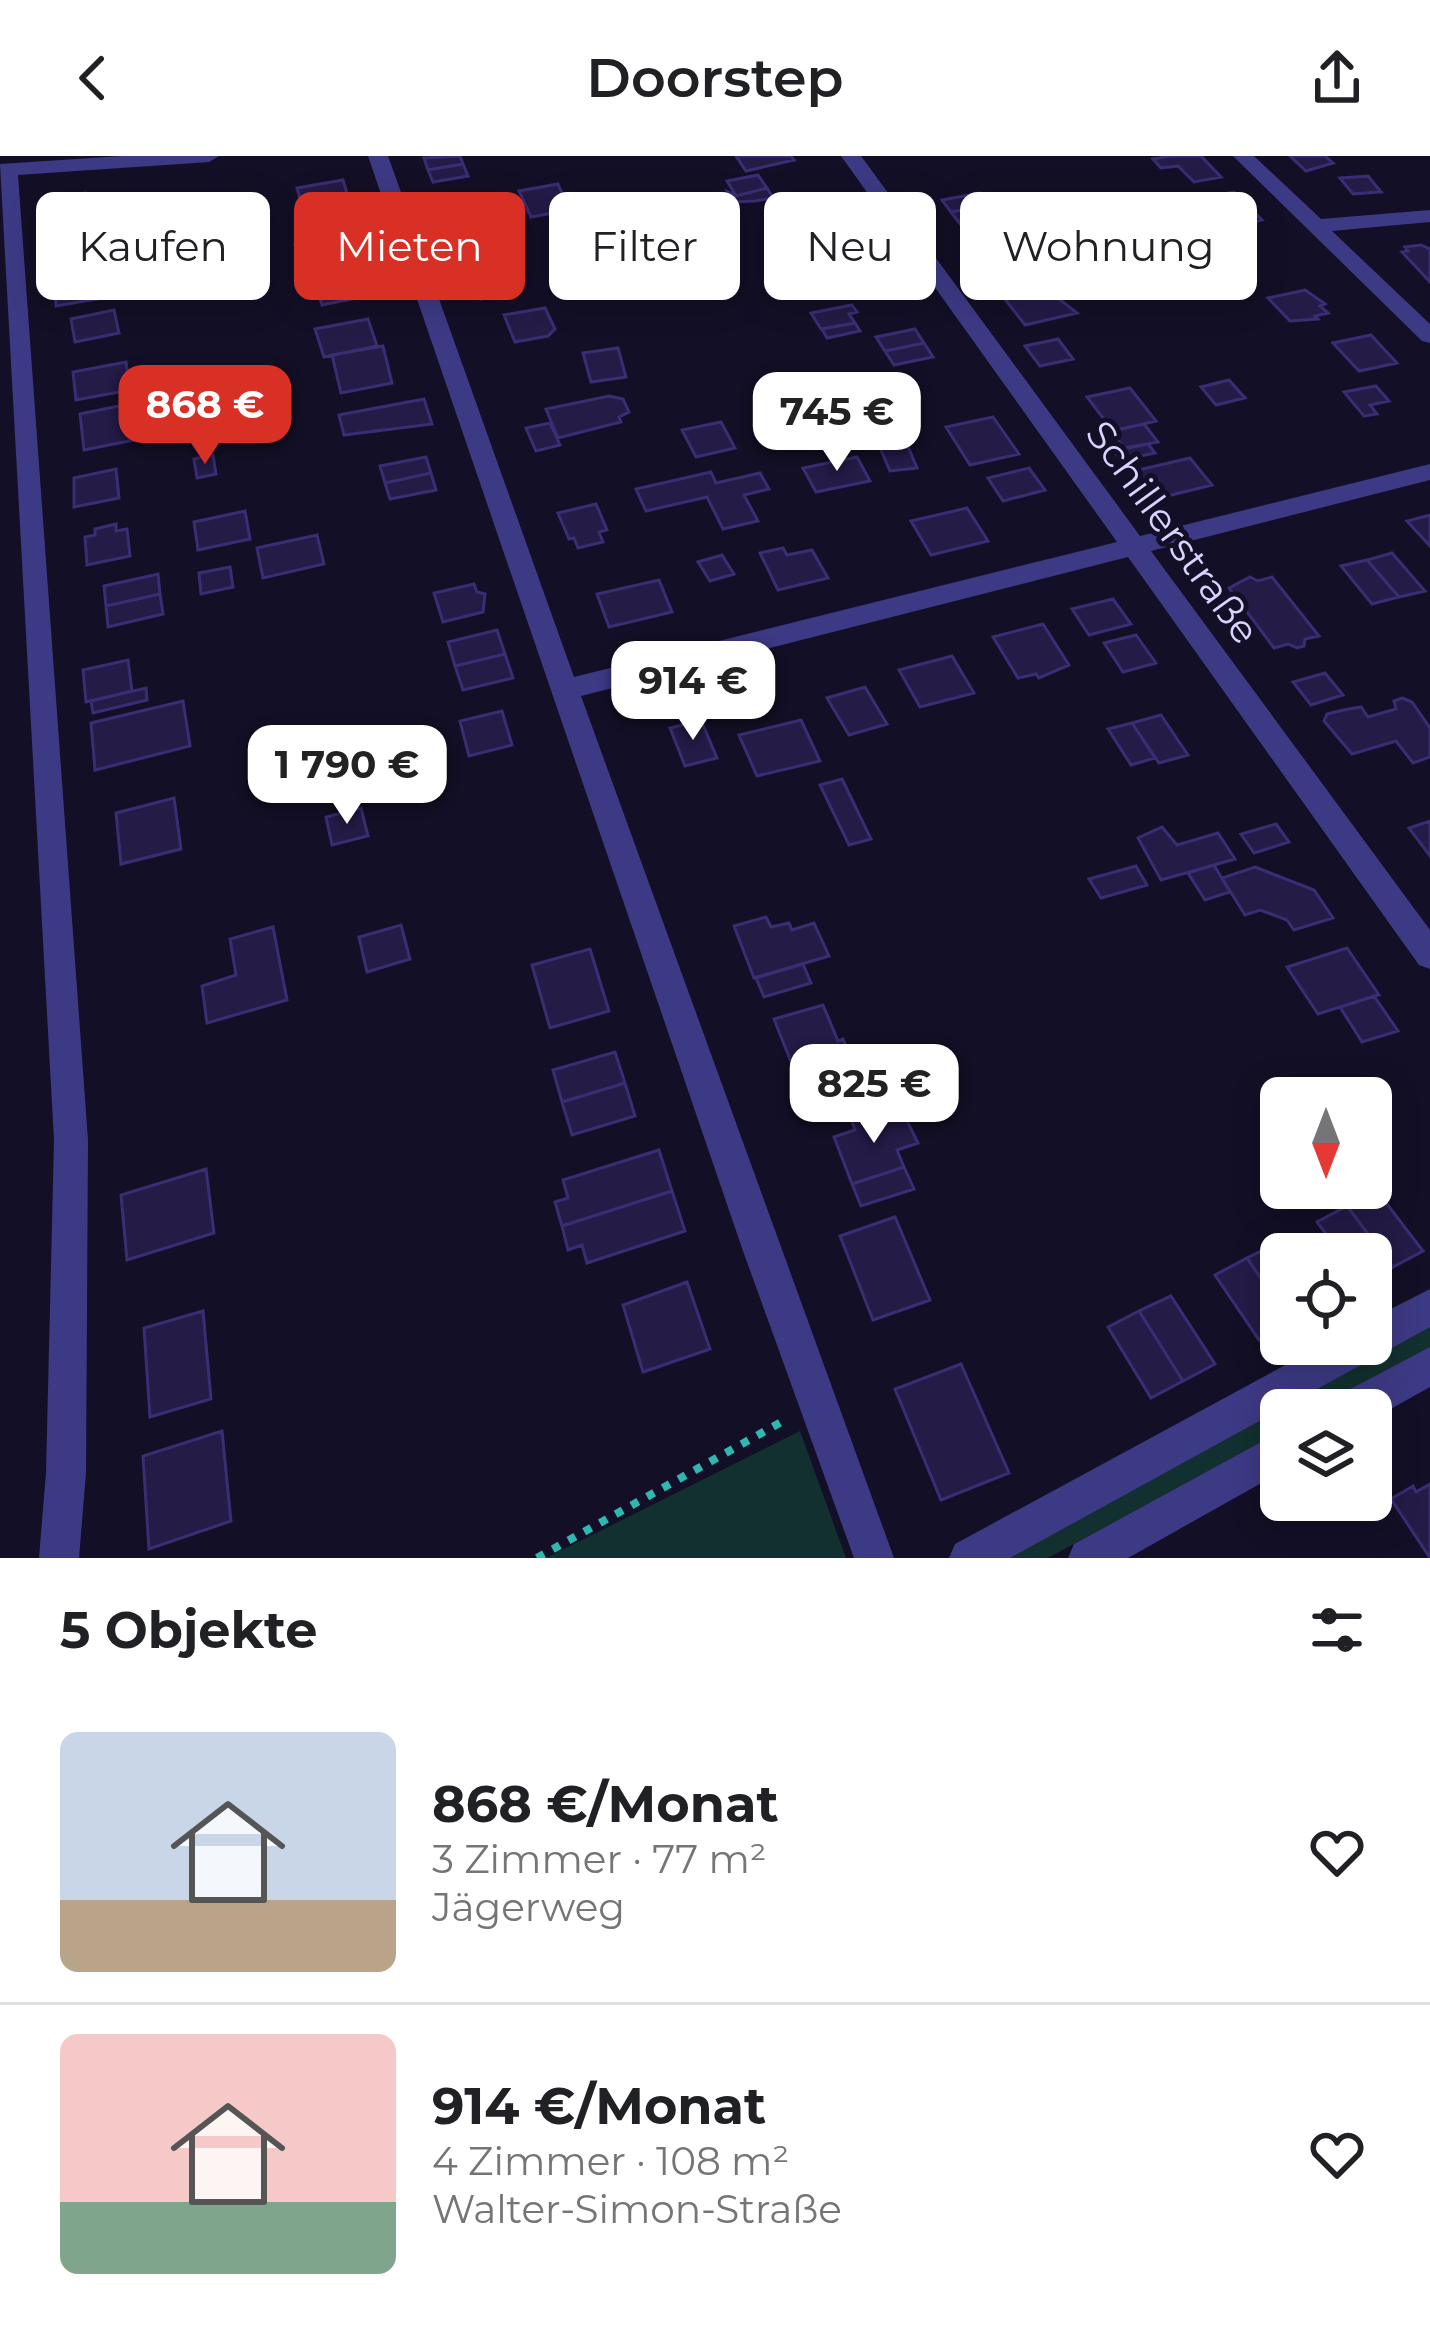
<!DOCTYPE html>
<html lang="de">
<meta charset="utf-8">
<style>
:root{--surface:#fff;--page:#f2f2f2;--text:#202124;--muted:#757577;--line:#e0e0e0;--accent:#d93025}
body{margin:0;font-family:Montserrat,sans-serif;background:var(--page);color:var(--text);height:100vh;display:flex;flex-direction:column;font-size:45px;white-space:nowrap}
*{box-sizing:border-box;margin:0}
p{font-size:39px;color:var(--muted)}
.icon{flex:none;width:66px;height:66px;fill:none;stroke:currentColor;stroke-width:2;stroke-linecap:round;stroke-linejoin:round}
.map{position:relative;height:1402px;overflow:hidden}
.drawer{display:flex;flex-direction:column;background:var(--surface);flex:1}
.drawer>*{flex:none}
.banner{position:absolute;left:36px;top:36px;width:1359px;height:108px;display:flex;gap:24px}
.needle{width:78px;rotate:180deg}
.tools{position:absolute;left:1260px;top:921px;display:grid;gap:24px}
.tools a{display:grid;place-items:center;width:132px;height:132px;border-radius:18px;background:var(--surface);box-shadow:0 6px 30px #0003;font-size:60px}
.price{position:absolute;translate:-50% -102px;padding:0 27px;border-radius:24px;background:#fff;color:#222;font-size:39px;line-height:78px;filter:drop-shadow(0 3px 6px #0008)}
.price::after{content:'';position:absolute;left:50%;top:72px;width:36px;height:27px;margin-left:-18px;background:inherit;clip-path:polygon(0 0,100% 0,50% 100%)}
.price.selected{background:var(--accent);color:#fff}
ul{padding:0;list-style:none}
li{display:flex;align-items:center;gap:36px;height:300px;padding:0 60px}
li+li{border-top:3px solid var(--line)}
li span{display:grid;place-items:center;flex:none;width:336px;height:240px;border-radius:18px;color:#555}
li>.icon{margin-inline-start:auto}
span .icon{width:144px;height:144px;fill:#fffc;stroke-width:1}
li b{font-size:51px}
h2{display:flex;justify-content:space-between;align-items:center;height:144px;padding:0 60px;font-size:51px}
.tag{padding:0 42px;border-radius:18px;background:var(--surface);box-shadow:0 6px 30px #0003;font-size:42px;line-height:108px}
.tag.selected{background:var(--accent);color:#fff}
header{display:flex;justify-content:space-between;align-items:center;height:156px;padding:0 60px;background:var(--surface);font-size:54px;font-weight:600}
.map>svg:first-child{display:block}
</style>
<header><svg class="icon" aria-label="back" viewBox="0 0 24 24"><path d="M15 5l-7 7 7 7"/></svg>Doorstep<svg class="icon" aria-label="share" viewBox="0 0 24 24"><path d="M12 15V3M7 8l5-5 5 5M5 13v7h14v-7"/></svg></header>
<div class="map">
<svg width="1430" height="1402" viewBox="0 0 1430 1402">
<rect width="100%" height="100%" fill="#130f26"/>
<path fill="#12302f" d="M1430,1169V1193L1319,1254H1281V1275L1048,1402H1010Z
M800,1275L846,1402H546Z"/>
<path fill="#241b47" stroke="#3b2d73" stroke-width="3" d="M460,0L463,8L428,14L424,2Z
M736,0H791L794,4L746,15Z
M1170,0H1201L1221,21L1194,26L1178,10L1161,12L1153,3Z
M1290,0H1325L1333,7L1306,15Z
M463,8L468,20L433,26L428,14Z
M758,19L767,32L736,40L727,25Z
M1368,20L1381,36L1353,38L1340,22Z
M343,24L351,51L304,57L297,32Z
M558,28L569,54L531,61L519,35Z
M767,32L773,42L755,45L734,46L728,36L736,40Z
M1234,36L1262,64L1228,72L1206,41Z
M85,37L86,54L42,61L41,45Z
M980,37L990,49L951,56L942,44Z
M990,49L999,61L961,69L951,56Z
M1105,55L1133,89L1114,93L1086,59Z
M694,59L701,70L656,79L650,68Z
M701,70L706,79L679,87L663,90L656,79Z
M94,75L98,95L46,105L43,85Z
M495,76L504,99L466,106L457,83Z
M724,80L738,103L693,112L681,91Z
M334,81L340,95L301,103L295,89Z
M1421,89L1430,93V126L1402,96L1408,95L1405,91Z
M1010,94L1033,108L1022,110L1030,120L1003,125L989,115L984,99Z
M831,100L835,106L844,104L850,111L840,113L844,119L816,125L804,106Z
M502,106L514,137L481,143L470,111Z
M353,114L361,141L322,149L314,122Z
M95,123L97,143L56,150L55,130Z
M1305,134L1325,148L1320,150L1328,157L1315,160L1318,163L1290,165L1268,142Z
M1050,136L1077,157L1025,169L1004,142Z
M852,149L857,156L849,158L855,167L821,173L811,157Z
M545,152L555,173L548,180L515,186L504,159Z
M114,154L119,177L75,186L71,163Z
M368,163L377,190L324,201L315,173Z
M855,167L860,175L827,182L822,173Z
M915,173L924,187L885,195L876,181Z
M1371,179L1397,207L1359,215L1333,187Z
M1058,183L1073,203L1040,210L1025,190Z
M924,187L933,201L894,209L885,195Z
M383,190L392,227L341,237L332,199Z
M618,192L626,221L591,226L583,197Z
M126,206L130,234L76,244L73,216Z
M1229,224L1245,242L1216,249L1201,231Z
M1376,230L1389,245L1370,249L1377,258L1364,260L1344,236Z
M1130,232L1156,265L1113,275L1087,241Z
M609,240L623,243L629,256L619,261L621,266L558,282L546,253Z
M424,243L432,268L344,279L339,259Z
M133,247L139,283L84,294L80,258Z
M813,252L825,270L797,277L786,259Z
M993,261L1019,298L970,309L946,271Z
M721,266L735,292L696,301L682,274Z
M550,267L560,289L536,295L526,272Z
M1144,268L1158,286L1124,292L1111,275Z
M907,288L917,312L890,315L880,292Z
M1148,288L1155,297L1121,304L1114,295Z
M213,299L216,318L197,322L194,303Z
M426,301L431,317L385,327L380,310Z
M857,301L870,325L816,336L803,312Z
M1190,302L1212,329L1151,344L1130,316Z
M1029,312L1045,334L1003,345L988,322Z
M116,313L119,342L74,351V322Z
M711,316L716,327L760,317L769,333L744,339L758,365L723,373L707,341L646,355L636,333Z
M431,317L436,334L390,343L385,327Z
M596,348L607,374L599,376L603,386L578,392L574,382L569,383L558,357Z
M967,352L988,385L931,399L911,365Z
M245,355L250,383L198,394L194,366Z
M1430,359V390L1407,365Z
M116,368V375L127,373L130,400L87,409L85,381L95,379V373Z
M317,379L324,408L263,422L257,392Z
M783,392L787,399L812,394L828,422L778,434L760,397Z
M1392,397L1425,435L1399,441L1367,404Z
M722,399L734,418L710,425L698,406Z
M1367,404L1399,441L1372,448L1341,410Z
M230,411L233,431L201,438L199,417Z
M158,418L160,438L106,450L104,430Z
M1250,421L1258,425L1272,421L1319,480L1305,483L1304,490L1297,492L1288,488L1274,492L1229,432Z
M659,424L672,456L609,471L597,438Z
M474,428L477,436L485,438L483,456L443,466L434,437Z
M160,438L163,458L108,471L106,450Z
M1113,443L1131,468L1089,479L1072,453Z
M1043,468L1069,509L1039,522L1036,518L1018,522L993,481Z
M497,474L505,498L455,510L448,486Z
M1136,479L1156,507L1123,516L1104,487Z
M505,498L513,522L463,534L455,510Z
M952,500L974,537L920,551L899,514Z
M128,504L132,535L86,546L83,514Z
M1325,517L1343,539L1311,549L1293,526Z
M865,531L887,568L849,579L827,542Z
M146,532L147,544L93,557L91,545Z
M1402,542L1412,546L1430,572V601L1413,607L1396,585L1352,598L1324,565L1327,558L1343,554L1361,551L1368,561L1396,553L1394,545Z
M183,545L190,590L95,614L91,567Z
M502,555L512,589L469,600L460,565Z
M1161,559L1188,599L1159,607L1132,567Z
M701,564L717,602L685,610L670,572Z
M801,564L820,605L757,620L739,579Z
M1132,567L1155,602L1131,609L1108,573Z
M420,598L426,626L384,635L379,607Z
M276,610L280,632L257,638L253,615Z
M842,623L871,683L849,689L820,629Z
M174,642L181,693L121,708L116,657Z
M361,652L368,680L332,689L326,661Z
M1430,665V700L1409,672Z
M1276,668L1289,686L1254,697L1241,678Z
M1162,671L1177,689L1218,677L1235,703L1161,724L1138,682Z
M1214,709L1230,736L1205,744L1188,717Z
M1136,710L1147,729L1101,742L1089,723Z
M1255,711L1314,734L1333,762L1294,774L1287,764L1260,754L1245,759L1222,722Z
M766,761L771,771L789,767L792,774L814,767L829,800L754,822L734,770Z
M401,769L410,803L367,816L359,781Z
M273,771L287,844L207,867L202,830L236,819L230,783Z
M1347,792L1379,839L1318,858L1287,811Z
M590,793L609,855L550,872L532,809Z
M803,808L811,827L764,841L756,822Z
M1374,840L1398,875L1362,886L1340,851Z
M823,849L838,885L843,883L852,904L797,921L774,863Z
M615,896L625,927L562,946L553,914Z
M625,927L635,960L572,979L562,946Z
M870,954L876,967L906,963L918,987L897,994L904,1011L852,1028L834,981L855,974L850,960Z
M659,994L672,1035L562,1070L555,1046L568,1042L563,1024Z
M904,1011L914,1033L861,1050L852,1028Z
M206,1013L214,1077L127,1104L121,1039Z
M672,1035L685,1075L587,1107L582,1089L568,1094L562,1070Z
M1377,1035L1423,1095L1393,1111L1347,1050Z
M1347,1050L1393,1111L1371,1123V1098H1341L1317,1066Z
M895,1061L930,1144L873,1164L840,1080Z
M1277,1087L1285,1098H1281V1152L1247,1102Z
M1247,1102L1281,1152V1172L1259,1184L1215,1119Z
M687,1126L710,1193L643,1216L623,1149Z
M1171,1140L1215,1208L1183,1225L1139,1155Z
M203,1155L211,1243L150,1261L144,1172Z
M1139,1155L1183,1225L1151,1242L1108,1171Z
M961,1208L1009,1317L941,1344L895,1233Z
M222,1275L231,1365L149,1393L143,1300Z
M1430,1328V1402L1391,1343L1413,1330L1416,1336Z"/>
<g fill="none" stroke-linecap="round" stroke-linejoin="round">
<path stroke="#2fb8b0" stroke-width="8" stroke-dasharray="8 10" stroke-linecap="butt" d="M537,1402L785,1264"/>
<path fill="#3d3a85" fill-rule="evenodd" d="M122,0H219L209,6L18,19L88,984L86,1317L79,1402H39L46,1317L54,984L0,8Z
M368,0H388L574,521L1117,386L841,0H861L1140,380L1430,308V324L1151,395L1430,774V813L1419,809L1128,401L581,540L894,1402H854L743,1095Z
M1233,0H1254L1321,63L1430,54V66L1332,75L1430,168V187L1422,185Z
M1430,1133V1171L1010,1402H949L955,1388L1324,1188H1371V1163Z
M1430,1191V1231L1371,1264V1254H1332L1337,1240Z
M1281,1275V1316L1128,1402H1068L1074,1388Z"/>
</g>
<g text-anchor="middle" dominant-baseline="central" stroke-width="10" stroke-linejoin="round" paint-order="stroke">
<g font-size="39" fill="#d9d4ff" stroke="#130f26">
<text transform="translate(1173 376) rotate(54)">Schillerstraße</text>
</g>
</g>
</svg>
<div class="tools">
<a><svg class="needle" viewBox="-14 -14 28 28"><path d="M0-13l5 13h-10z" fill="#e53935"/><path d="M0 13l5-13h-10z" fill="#757577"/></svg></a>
<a><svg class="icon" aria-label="locate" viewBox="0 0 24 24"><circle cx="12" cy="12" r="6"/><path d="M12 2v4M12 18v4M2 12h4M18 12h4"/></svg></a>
<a><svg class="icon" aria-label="layers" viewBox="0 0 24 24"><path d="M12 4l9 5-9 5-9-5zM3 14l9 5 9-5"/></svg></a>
</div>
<b class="price selected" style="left:205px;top:311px">868 €</b>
<b class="price" style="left:837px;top:318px">745 €</b>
<b class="price" style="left:693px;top:587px">914 €</b>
<b class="price" style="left:347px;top:671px">1 790 €</b>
<b class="price" style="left:874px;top:990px">825 €</b>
<div class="banner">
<a class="tag">Kaufen</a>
<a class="tag selected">Mieten</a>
<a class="tag">Filter</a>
<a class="tag">Neu</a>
<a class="tag">Wohnung</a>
</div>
</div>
<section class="drawer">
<h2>5 Objekte<svg class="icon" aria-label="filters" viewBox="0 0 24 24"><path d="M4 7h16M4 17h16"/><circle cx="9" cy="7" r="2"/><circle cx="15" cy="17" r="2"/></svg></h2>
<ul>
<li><span style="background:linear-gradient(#c9d6e8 70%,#b9a48a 0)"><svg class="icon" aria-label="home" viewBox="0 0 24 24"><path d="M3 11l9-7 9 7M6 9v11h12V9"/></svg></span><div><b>868 €/Monat</b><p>3 Zimmer · 77 m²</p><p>Jägerweg</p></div><svg class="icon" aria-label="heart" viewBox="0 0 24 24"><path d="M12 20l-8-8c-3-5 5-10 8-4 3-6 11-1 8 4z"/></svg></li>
<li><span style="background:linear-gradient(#f6c9c9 70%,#7fa58c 0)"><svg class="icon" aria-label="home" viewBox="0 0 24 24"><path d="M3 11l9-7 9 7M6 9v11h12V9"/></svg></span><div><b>914 €/Monat</b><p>4 Zimmer · 108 m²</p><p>Walter-Simon-Straße</p></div><svg class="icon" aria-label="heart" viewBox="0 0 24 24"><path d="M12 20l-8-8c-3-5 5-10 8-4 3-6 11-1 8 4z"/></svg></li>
</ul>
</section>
